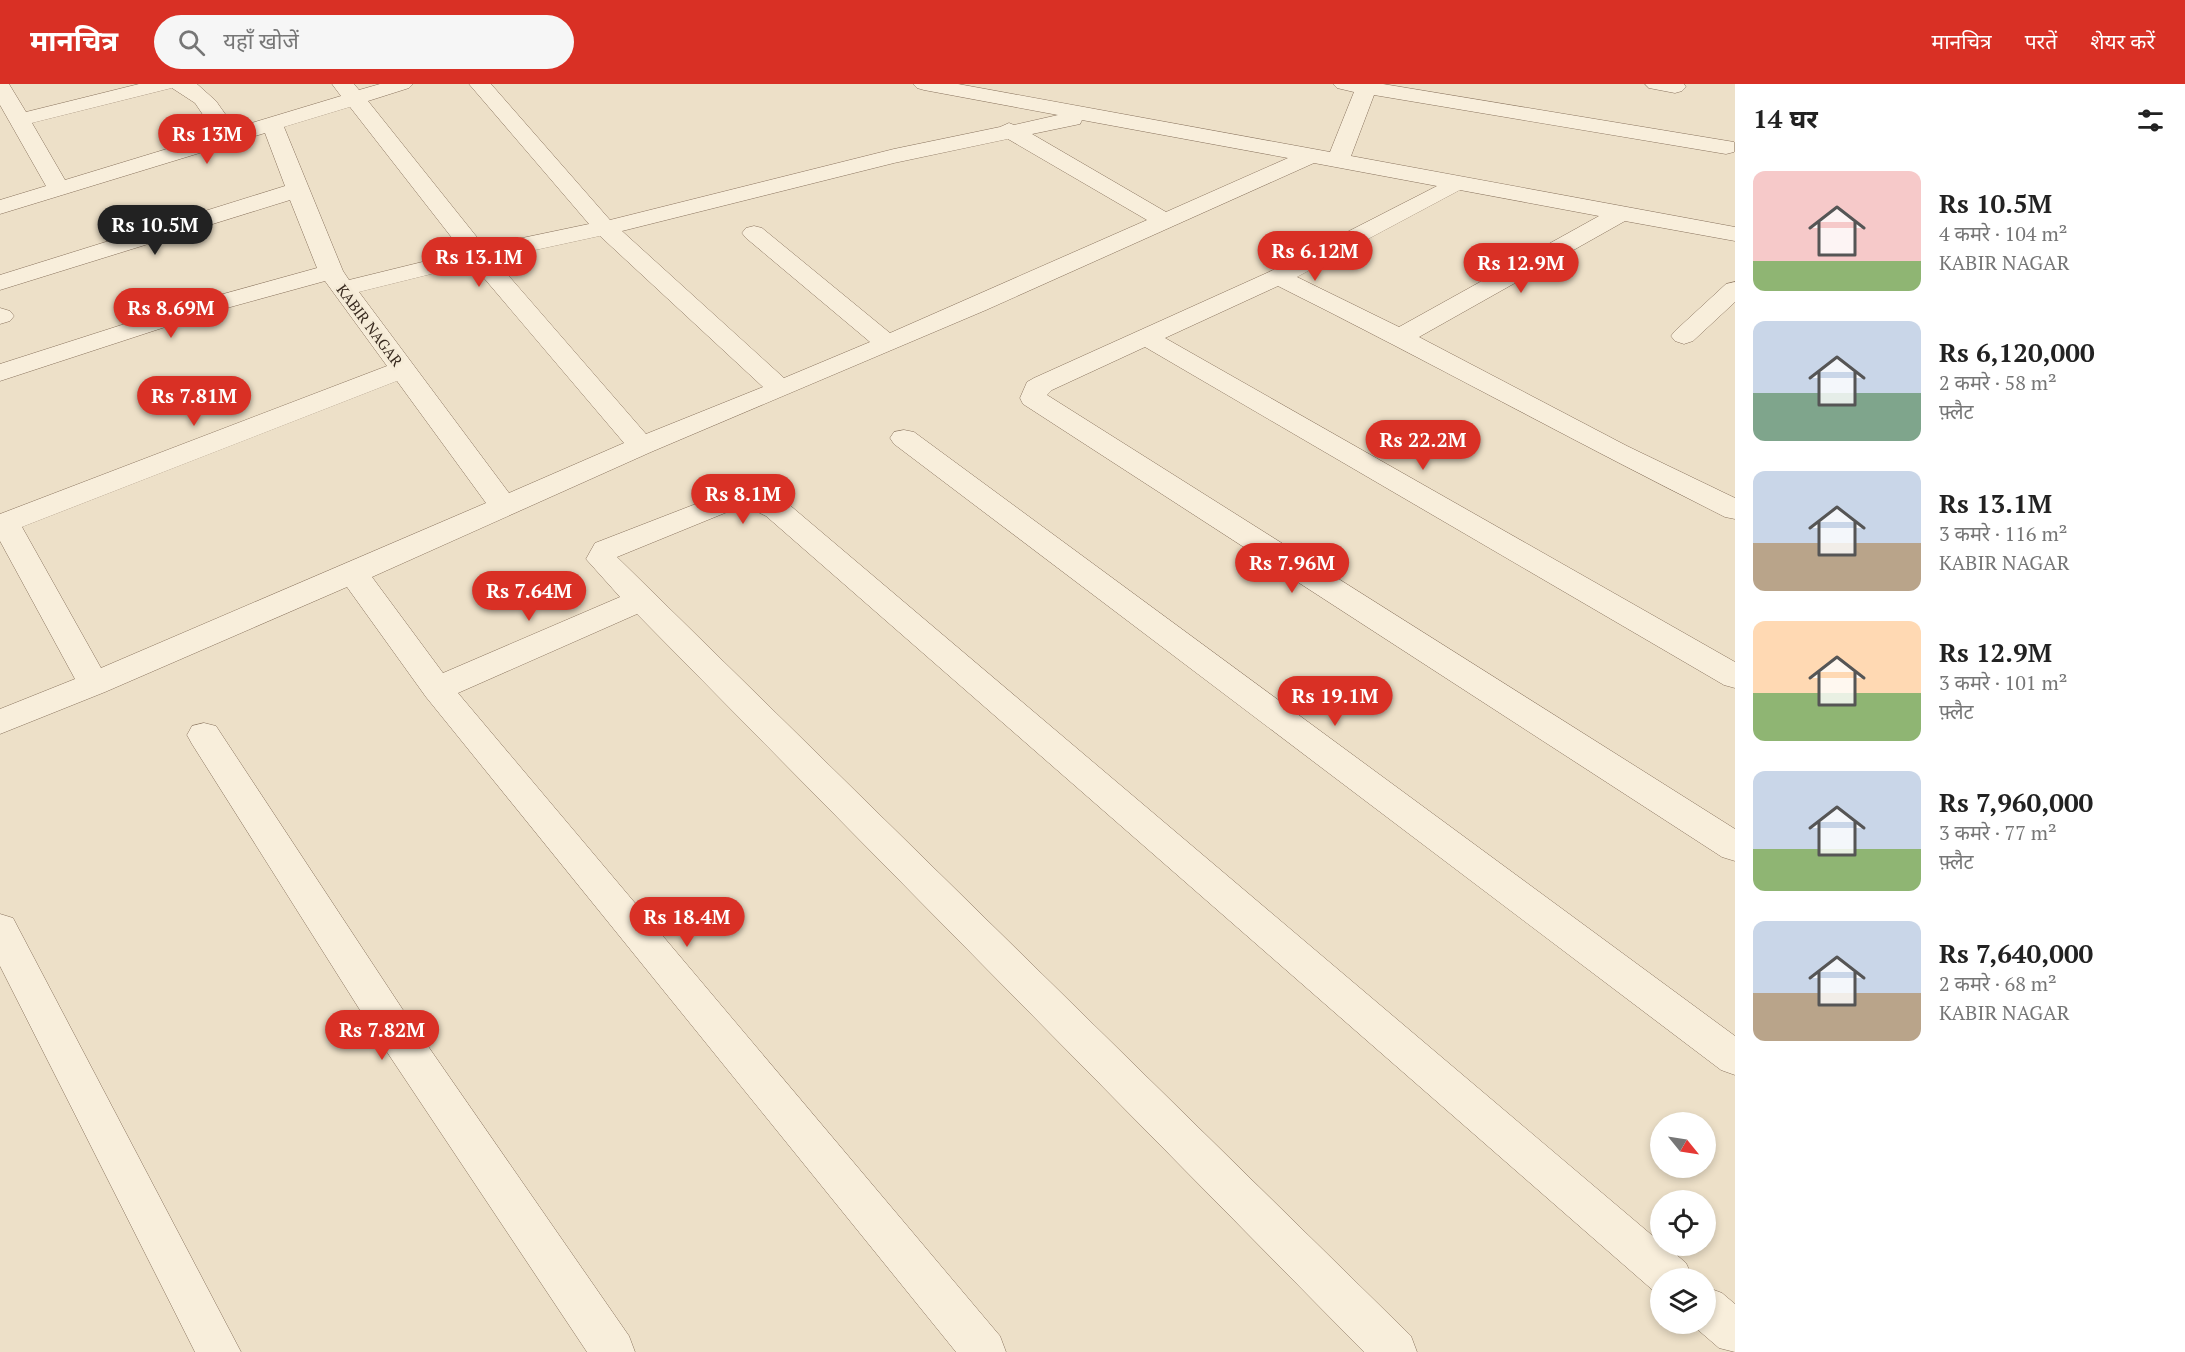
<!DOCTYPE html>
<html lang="hi">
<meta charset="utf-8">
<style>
:root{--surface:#fff;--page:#f6f6f6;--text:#222;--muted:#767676;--accent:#d93025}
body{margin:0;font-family:"PT Serif","Noto Sans Devanagari",serif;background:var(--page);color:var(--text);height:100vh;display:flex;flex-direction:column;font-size:22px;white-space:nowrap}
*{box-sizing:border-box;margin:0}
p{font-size:20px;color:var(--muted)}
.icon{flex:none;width:33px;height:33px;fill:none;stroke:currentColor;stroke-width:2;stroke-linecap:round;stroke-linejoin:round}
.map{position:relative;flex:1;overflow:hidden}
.details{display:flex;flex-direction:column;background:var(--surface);width:450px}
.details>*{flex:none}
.needle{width:39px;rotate:120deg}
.controls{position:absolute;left:1650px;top:1028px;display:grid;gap:12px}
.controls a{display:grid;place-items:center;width:66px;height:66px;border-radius:50%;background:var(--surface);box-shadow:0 3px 9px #0003;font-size:30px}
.price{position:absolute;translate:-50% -51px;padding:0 14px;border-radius:21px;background:var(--accent);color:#fff;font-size:20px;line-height:39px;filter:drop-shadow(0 2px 3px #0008)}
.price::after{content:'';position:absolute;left:50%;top:36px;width:18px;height:14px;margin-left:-9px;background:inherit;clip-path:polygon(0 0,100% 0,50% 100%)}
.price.active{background:#222;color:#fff}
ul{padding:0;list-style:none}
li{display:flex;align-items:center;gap:18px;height:150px;padding:0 18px}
li span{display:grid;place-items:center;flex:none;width:168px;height:120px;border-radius:12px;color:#555}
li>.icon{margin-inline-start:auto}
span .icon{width:72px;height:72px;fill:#fffc;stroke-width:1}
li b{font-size:26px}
h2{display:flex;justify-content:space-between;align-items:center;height:72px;padding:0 18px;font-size:26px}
header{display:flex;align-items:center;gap:36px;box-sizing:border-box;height:84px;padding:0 30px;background:var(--accent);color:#fff}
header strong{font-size:28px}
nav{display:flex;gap:33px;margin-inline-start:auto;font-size:21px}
.search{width:420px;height:54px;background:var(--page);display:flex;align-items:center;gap:15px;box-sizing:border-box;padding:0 21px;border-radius:33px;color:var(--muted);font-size:22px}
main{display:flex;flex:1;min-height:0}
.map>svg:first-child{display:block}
</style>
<header>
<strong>मानचित्र</strong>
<div class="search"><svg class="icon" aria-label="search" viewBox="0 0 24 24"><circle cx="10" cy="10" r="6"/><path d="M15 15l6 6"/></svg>यहाँ खोजें</div>
<nav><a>मानचित्र</a><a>परतें</a><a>शेयर करें</a></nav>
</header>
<main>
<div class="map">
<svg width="1735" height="1268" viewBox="0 0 1735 1268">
<rect width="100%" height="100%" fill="#ede0c8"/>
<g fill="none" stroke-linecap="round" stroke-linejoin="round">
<g stroke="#88725d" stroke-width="1">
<path id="minor" d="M0,0H9L26,28L139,0H197L216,17L235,44L341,12L332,0H354L359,6L380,0H413L409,4L368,17L484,162L589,140L469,0H491L610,136L894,65L1000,43L1009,39L1014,41L1058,31L924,6L917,4L913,0H958L1330,68L1354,8L1337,4L1333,0H1383L1734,58V68L1726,70L1374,11L1351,72L1735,143V157L1625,137L1419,253L1627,362L1735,414V435L1725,433C1575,358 1428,277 1278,202L1165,254L1735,578V604L1724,601L1145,263L1052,306L1047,311L1735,745V777L1722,773L1023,320L1020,314L1027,298L1034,294L1269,188L1437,102L1314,79L986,226L651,368L372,493L443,589L620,513L586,475L595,459L732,406L755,407L786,418L1660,1158V1161H1665L1686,1179L1693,1194H1660V1211L1656,1209L766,432L750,424H737L617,473L1411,1252L1417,1268H1364L637,530L458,609L1000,1252L1006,1268H956L426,613L347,503L105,608L0,650V625L75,595L0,457V430L387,282L325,197L205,230L0,297V280L187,220L317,184L290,116L0,206V191L285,102L265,49L0,130V116L46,102L0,21ZM172,4L195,19L216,50L65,96L32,39ZM350,23L463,168L349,196L343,187L284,43ZM1082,36L1288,74L1166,128L1032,50L1080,40ZM1008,55L1147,136L890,249L762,144L754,142L746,144L742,149L746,154L870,258L784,294L622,147L894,79ZM1460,106L1599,132L1399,243L1297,193ZM600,152L763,303L646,350L494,175ZM472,180L624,359L509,409L359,208ZM397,297L486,419L101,584L22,443Z
M1645,0H1684L1686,3L1682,7L1675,9L1649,4Z
M1735,198V218L1693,257L1684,260L1675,257L1671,252L1675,247L1726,200Z
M0,224L10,227L14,232L10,237L0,240Z
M904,346L914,348L1735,952V991L1721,986L894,360L890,354L894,348Z
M204,639L216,642L405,929L629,1252L635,1268H587L377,953L192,660L187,651L192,642Z
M0,830L13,834L241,1268H195L0,882Z
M1706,1203L1722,1209L1735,1220V1268L1719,1264L1690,1239H1706Z"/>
</g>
<use href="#minor" fill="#f8eedb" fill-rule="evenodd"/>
</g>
<g text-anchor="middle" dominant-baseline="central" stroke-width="6" stroke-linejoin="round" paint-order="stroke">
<g font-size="15" fill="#392b20" stroke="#f5ebd7">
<text transform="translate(370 241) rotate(53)">KABIR NAGAR</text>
</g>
</g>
</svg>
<div class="controls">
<a><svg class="needle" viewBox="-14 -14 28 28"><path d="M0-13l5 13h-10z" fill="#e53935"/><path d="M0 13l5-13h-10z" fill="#767676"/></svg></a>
<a><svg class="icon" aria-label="locate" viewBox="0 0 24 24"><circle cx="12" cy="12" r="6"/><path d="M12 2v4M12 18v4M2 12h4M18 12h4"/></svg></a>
<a><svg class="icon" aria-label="layers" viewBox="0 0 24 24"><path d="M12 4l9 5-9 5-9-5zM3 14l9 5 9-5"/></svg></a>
</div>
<b class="price" style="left:207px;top:81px">Rs 13M</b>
<b class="price active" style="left:155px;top:172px">Rs 10.5M</b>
<b class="price" style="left:1315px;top:198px">Rs 6.12M</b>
<b class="price" style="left:479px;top:204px">Rs 13.1M</b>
<b class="price" style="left:1521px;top:210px">Rs 12.9M</b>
<b class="price" style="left:171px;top:255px">Rs 8.69M</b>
<b class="price" style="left:194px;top:343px">Rs 7.81M</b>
<b class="price" style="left:1423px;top:387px">Rs 22.2M</b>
<b class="price" style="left:743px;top:441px">Rs 8.1M</b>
<b class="price" style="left:1292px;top:510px">Rs 7.96M</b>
<b class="price" style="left:529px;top:538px">Rs 7.64M</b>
<b class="price" style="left:1335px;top:643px">Rs 19.1M</b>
<b class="price" style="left:687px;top:864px">Rs 18.4M</b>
<b class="price" style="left:382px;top:977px">Rs 7.82M</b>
</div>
<section class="details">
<h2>14 घर<svg class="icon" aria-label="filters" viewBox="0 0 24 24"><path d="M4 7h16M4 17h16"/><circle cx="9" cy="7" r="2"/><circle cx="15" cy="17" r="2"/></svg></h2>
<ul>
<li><span style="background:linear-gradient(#f6c9c9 75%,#8fb573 0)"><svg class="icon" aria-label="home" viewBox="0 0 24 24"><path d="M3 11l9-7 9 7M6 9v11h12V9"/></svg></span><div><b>Rs 10.5M</b><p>4 कमरे · 104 m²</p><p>KABIR NAGAR</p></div></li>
<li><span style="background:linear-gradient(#c9d6e8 60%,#7fa58c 0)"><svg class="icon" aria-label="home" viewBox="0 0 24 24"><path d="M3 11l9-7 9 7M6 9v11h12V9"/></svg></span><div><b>Rs 6,120,000</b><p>2 कमरे · 58 m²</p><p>फ़्लैट</p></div></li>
<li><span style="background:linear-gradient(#c9d6e8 60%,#b9a48a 0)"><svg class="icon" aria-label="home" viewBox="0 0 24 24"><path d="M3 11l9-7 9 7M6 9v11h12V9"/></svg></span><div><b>Rs 13.1M</b><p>3 कमरे · 116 m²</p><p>KABIR NAGAR</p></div></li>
<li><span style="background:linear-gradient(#ffd9b3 60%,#8fb573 0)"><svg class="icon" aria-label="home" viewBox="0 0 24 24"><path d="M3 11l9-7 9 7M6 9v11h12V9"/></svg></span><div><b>Rs 12.9M</b><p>3 कमरे · 101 m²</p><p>फ़्लैट</p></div></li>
<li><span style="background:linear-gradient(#c9d6e8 65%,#8fb573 0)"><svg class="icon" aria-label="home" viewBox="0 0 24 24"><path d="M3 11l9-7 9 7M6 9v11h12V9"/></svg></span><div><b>Rs 7,960,000</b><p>3 कमरे · 77 m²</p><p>फ़्लैट</p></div></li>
<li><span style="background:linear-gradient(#c9d6e8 60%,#b9a48a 0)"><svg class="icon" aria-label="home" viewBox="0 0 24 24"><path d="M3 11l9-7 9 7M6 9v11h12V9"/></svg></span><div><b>Rs 7,640,000</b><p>2 कमरे · 68 m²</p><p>KABIR NAGAR</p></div></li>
</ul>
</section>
</main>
